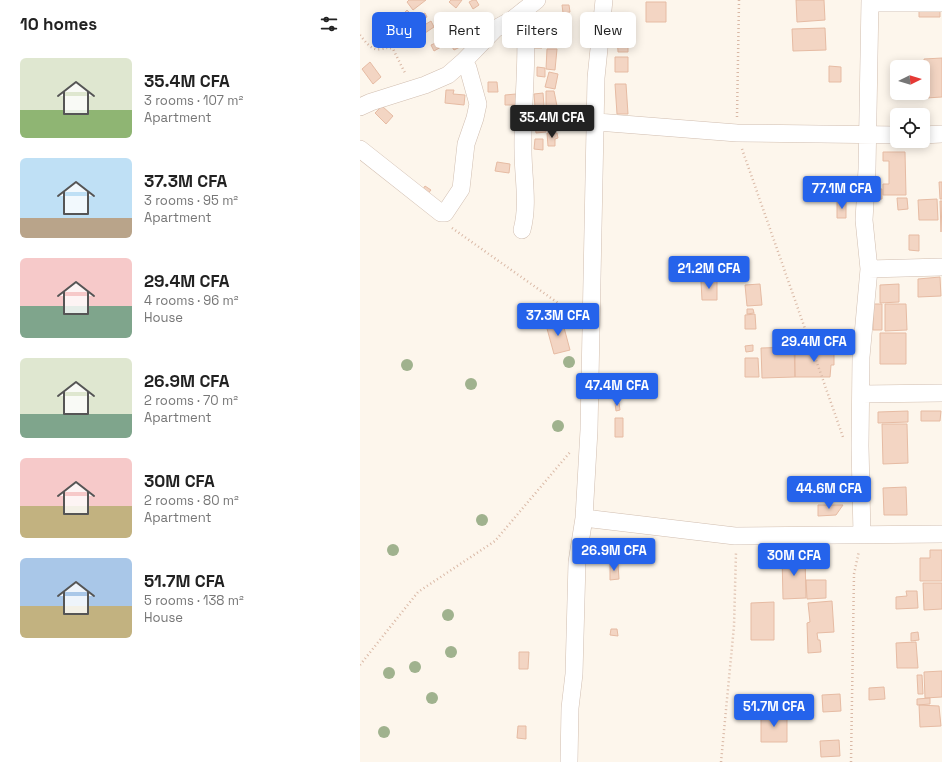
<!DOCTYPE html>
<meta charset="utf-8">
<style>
:root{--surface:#fff;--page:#f6f6f6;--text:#222;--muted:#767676;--accent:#2563eb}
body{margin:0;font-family:"Space Grotesk",sans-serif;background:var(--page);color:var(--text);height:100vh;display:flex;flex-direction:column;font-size:15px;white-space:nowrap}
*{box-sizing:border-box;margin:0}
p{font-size:13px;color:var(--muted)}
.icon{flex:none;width:22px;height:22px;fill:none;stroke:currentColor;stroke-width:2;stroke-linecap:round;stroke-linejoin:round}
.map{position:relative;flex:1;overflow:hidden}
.side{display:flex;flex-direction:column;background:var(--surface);width:360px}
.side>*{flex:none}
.hud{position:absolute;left:12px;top:12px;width:380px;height:36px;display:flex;gap:8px}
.needle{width:26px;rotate:85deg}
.buttons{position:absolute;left:530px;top:60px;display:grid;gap:8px}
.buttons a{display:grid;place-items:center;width:40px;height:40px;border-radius:6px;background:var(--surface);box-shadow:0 2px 10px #0003;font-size:20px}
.price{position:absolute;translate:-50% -34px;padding:0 9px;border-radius:4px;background:var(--accent);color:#fff;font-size:13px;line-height:26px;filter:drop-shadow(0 1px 2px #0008)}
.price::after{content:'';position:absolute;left:50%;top:24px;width:12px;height:9px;margin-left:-6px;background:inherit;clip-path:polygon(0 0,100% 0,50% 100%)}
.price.current{background:#222;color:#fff}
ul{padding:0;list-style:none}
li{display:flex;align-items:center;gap:12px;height:100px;padding:0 20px}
li span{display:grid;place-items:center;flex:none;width:112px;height:80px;border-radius:6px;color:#555}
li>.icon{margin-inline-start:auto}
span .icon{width:48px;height:48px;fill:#fffc;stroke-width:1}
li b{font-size:17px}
h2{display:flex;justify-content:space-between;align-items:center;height:48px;padding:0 20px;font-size:17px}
.pill{padding:0 14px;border-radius:6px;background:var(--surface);box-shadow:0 2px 10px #0003;font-size:14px;line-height:36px}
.pill.current{background:var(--accent);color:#fff}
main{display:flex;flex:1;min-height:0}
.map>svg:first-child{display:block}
</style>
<main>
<section class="side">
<h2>10 homes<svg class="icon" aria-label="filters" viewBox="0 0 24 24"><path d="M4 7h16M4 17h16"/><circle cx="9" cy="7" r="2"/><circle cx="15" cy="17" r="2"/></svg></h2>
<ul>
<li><span style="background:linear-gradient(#dfe7d0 65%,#8fb573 0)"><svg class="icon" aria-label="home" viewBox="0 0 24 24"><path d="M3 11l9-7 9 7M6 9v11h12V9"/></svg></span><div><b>35.4M CFA</b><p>3 rooms · 107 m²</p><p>Apartment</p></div></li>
<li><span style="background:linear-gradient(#bfe0f5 75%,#b9a48a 0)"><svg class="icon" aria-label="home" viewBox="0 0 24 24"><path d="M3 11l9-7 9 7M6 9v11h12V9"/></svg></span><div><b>37.3M CFA</b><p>3 rooms · 95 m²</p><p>Apartment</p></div></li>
<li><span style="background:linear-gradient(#f6c9c9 60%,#7fa58c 0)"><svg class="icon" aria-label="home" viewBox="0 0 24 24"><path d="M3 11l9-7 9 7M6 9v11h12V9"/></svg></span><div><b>29.4M CFA</b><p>4 rooms · 96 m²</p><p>House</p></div></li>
<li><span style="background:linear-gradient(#dfe7d0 70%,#7fa58c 0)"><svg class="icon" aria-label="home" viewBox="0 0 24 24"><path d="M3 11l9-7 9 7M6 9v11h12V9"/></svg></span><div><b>26.9M CFA</b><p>2 rooms · 70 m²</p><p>Apartment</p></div></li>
<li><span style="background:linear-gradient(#f6c9c9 60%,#c2b280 0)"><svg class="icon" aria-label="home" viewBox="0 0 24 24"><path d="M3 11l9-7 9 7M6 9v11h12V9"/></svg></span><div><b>30M CFA</b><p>2 rooms · 80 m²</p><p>Apartment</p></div></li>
<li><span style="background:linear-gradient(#a9c7e8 60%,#c2b280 0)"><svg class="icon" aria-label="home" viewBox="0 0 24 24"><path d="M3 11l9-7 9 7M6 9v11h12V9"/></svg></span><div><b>51.7M CFA</b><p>5 rooms · 138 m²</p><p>House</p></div></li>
</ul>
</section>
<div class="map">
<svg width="582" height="762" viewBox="0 0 582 762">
<rect width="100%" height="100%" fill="#fdf6ec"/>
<path fill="#f3d5c3" stroke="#e6bba3" d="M49,0H66L53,10L47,2Z
M91,0H102L96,8L89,2Z
M113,0H116L119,5L113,9L109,2Z
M436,0H464L465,20L437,22Z
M286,2H306V22H286Z
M202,5H209L210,12L203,13Z
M559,8H580V17H559Z
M47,10L50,13L46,17L43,14Z
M65,13L67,17L61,20L59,15Z
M71,21L74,27L65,33L61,27Z
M92,23L96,28L91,31L87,26Z
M465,28L466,50L433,51L432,29Z
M148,30L156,33L154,40L146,37Z
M257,34H268V52H258Z
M92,35L100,47L94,50L87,39Z
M171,39H182V48H171Z
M78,42L81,47L74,51L71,45Z
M187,49H197L195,70L186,69Z
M255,57H268V72H255Z
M582,58V97L566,98L564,59Z
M10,62L21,77L13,84L2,69Z
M469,66L481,67V82H469Z
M177,67L185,68V77L177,76Z
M189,72L198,74L195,89L185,87Z
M128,82H137L138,92H128Z
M255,84H266L268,114H257Z
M86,90H94L93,94L105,95L104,105L85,103Z
M186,91H194L197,106H186Z
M183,93L184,106L175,107L174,94Z
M156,94V105H145V95Z
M22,106L33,116L26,124L15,113Z
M185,109L186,132L176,133L175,125H171L170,110Z
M187,133H197L198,138L195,139V146H188Z
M175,139H183V150L174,149Z
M523,152H545L546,195H523V184H529V161H523Z
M137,162L150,164L149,173L135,171Z
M579,182H582V199H580Z
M65,186L71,190L66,196L61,192Z
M515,189H522V199H516Z
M537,198H547L548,209L538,210Z
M577,199L578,220H559L558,200Z
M477,201H486V218H477Z
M580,201H582L581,232Z
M549,235H559V251L549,250Z
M580,277L581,296L558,297V279Z
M341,281H357V300H342Z
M400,284L402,305L387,306L385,285Z
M539,284V302L520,303V285Z
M513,304H522V330H513Z
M525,304H546L547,330L525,331Z
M387,309H393L394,313L387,314Z
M395,314L396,329H385V315Z
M202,320L210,350L194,354L186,325Z
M520,333H546V364H520Z
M393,345V351L386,352L385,346Z
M434,347L435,377L402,378L401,348Z
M435,350H474V365H471L470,377H435Z
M385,358H398L399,377H385Z
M255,403H259L260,410L256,411Z
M548,411V422L518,423V412Z
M561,411H581L580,421H561Z
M255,418H263V437H255Z
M522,424H547L548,463L523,464Z
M479,481V496H466V482Z
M546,487L547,515H524L523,488Z
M458,505H483L476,515L458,516Z
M570,550H582V581H560V558H570Z
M422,556H445L446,598L423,599Z
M250,564H258L259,579L250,580Z
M446,580H466V598L447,599Z
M563,583H582V609L564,610Z
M546,591H557L558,608L536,609V597L547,596Z
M472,601L474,632L457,633L458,640H460L461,652L448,653L447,623L450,622L448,603Z
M414,602V640H391V603Z
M251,629H257L258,636L250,635Z
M558,632L559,640L551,641V633Z
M556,642L558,668H537L536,643Z
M159,652H169L168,669H159Z
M582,671V697L565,698L564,672Z
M557,675H562L563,694H558Z
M524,687L525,699L509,700V688Z
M480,694L481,711L463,712L462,695Z
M570,698V704L557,705V699Z
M559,705L579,706L581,726L560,727Z
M401,715H427V742H401Z
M158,726H166V739L157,738Z
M479,740L480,756L461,757L460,741Z"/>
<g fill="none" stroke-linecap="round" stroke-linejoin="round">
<g stroke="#d1beb0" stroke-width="18">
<path id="minor" d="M511,3H582
M0,107L11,102L65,85L88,75L104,61L135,29L153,19L177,0
M237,122L377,133L537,135
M563,135L582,134
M0,149L81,213H85L101,189L106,144L115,118L118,104L108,68L104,61
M162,230C169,204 163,177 163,151C162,104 169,57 164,10
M509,269L582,267
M502,394L582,393
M224,518L375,536L582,534
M502,535L500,446L501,357L509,269L504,220L507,169L510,0
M209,762L210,708L214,674L217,562L224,518L229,430L236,78L244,0"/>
</g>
<path stroke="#d9b8a5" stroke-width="2.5" stroke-dasharray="1 3" stroke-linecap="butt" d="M0,35C6,42 11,51 21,49C26,48 28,47 33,49L46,75
M377,117L379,0
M382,149L483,437
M92,228L215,315
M0,665L58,592L135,541L211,451
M361,762L374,626L376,552
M491,762L494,574L499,551"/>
<use href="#minor" stroke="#fff" stroke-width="17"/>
</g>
<g fill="#a0b28e">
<circle cx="209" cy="362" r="6"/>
<circle cx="47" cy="365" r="6"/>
<circle cx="111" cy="384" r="6"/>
<circle cx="198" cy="426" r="6"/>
<circle cx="122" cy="520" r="6"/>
<circle cx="33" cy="550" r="6"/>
<circle cx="88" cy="615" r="6"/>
<circle cx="91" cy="652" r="6"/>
<circle cx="55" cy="667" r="6"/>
<circle cx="29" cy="673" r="6"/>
<circle cx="72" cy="698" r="6"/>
<circle cx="24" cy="732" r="6"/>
</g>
</svg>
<div class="buttons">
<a><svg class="needle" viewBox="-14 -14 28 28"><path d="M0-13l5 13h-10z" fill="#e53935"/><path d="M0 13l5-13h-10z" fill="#767676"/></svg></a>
<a><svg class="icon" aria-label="locate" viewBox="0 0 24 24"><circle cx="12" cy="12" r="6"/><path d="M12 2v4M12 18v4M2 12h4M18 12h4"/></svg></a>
</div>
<b class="price current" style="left:192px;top:139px">35.4M CFA</b>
<b class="price" style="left:482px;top:210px">77.1M CFA</b>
<b class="price" style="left:349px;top:290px">21.2M CFA</b>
<b class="price" style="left:198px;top:337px">37.3M CFA</b>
<b class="price" style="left:454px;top:363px">29.4M CFA</b>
<b class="price" style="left:257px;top:407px">47.4M CFA</b>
<b class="price" style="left:469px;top:510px">44.6M CFA</b>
<b class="price" style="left:254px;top:572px">26.9M CFA</b>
<b class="price" style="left:434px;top:577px">30M CFA</b>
<b class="price" style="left:414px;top:728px">51.7M CFA</b>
<div class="hud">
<a class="pill current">Buy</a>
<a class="pill">Rent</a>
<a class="pill">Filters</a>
<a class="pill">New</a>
</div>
</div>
</main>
